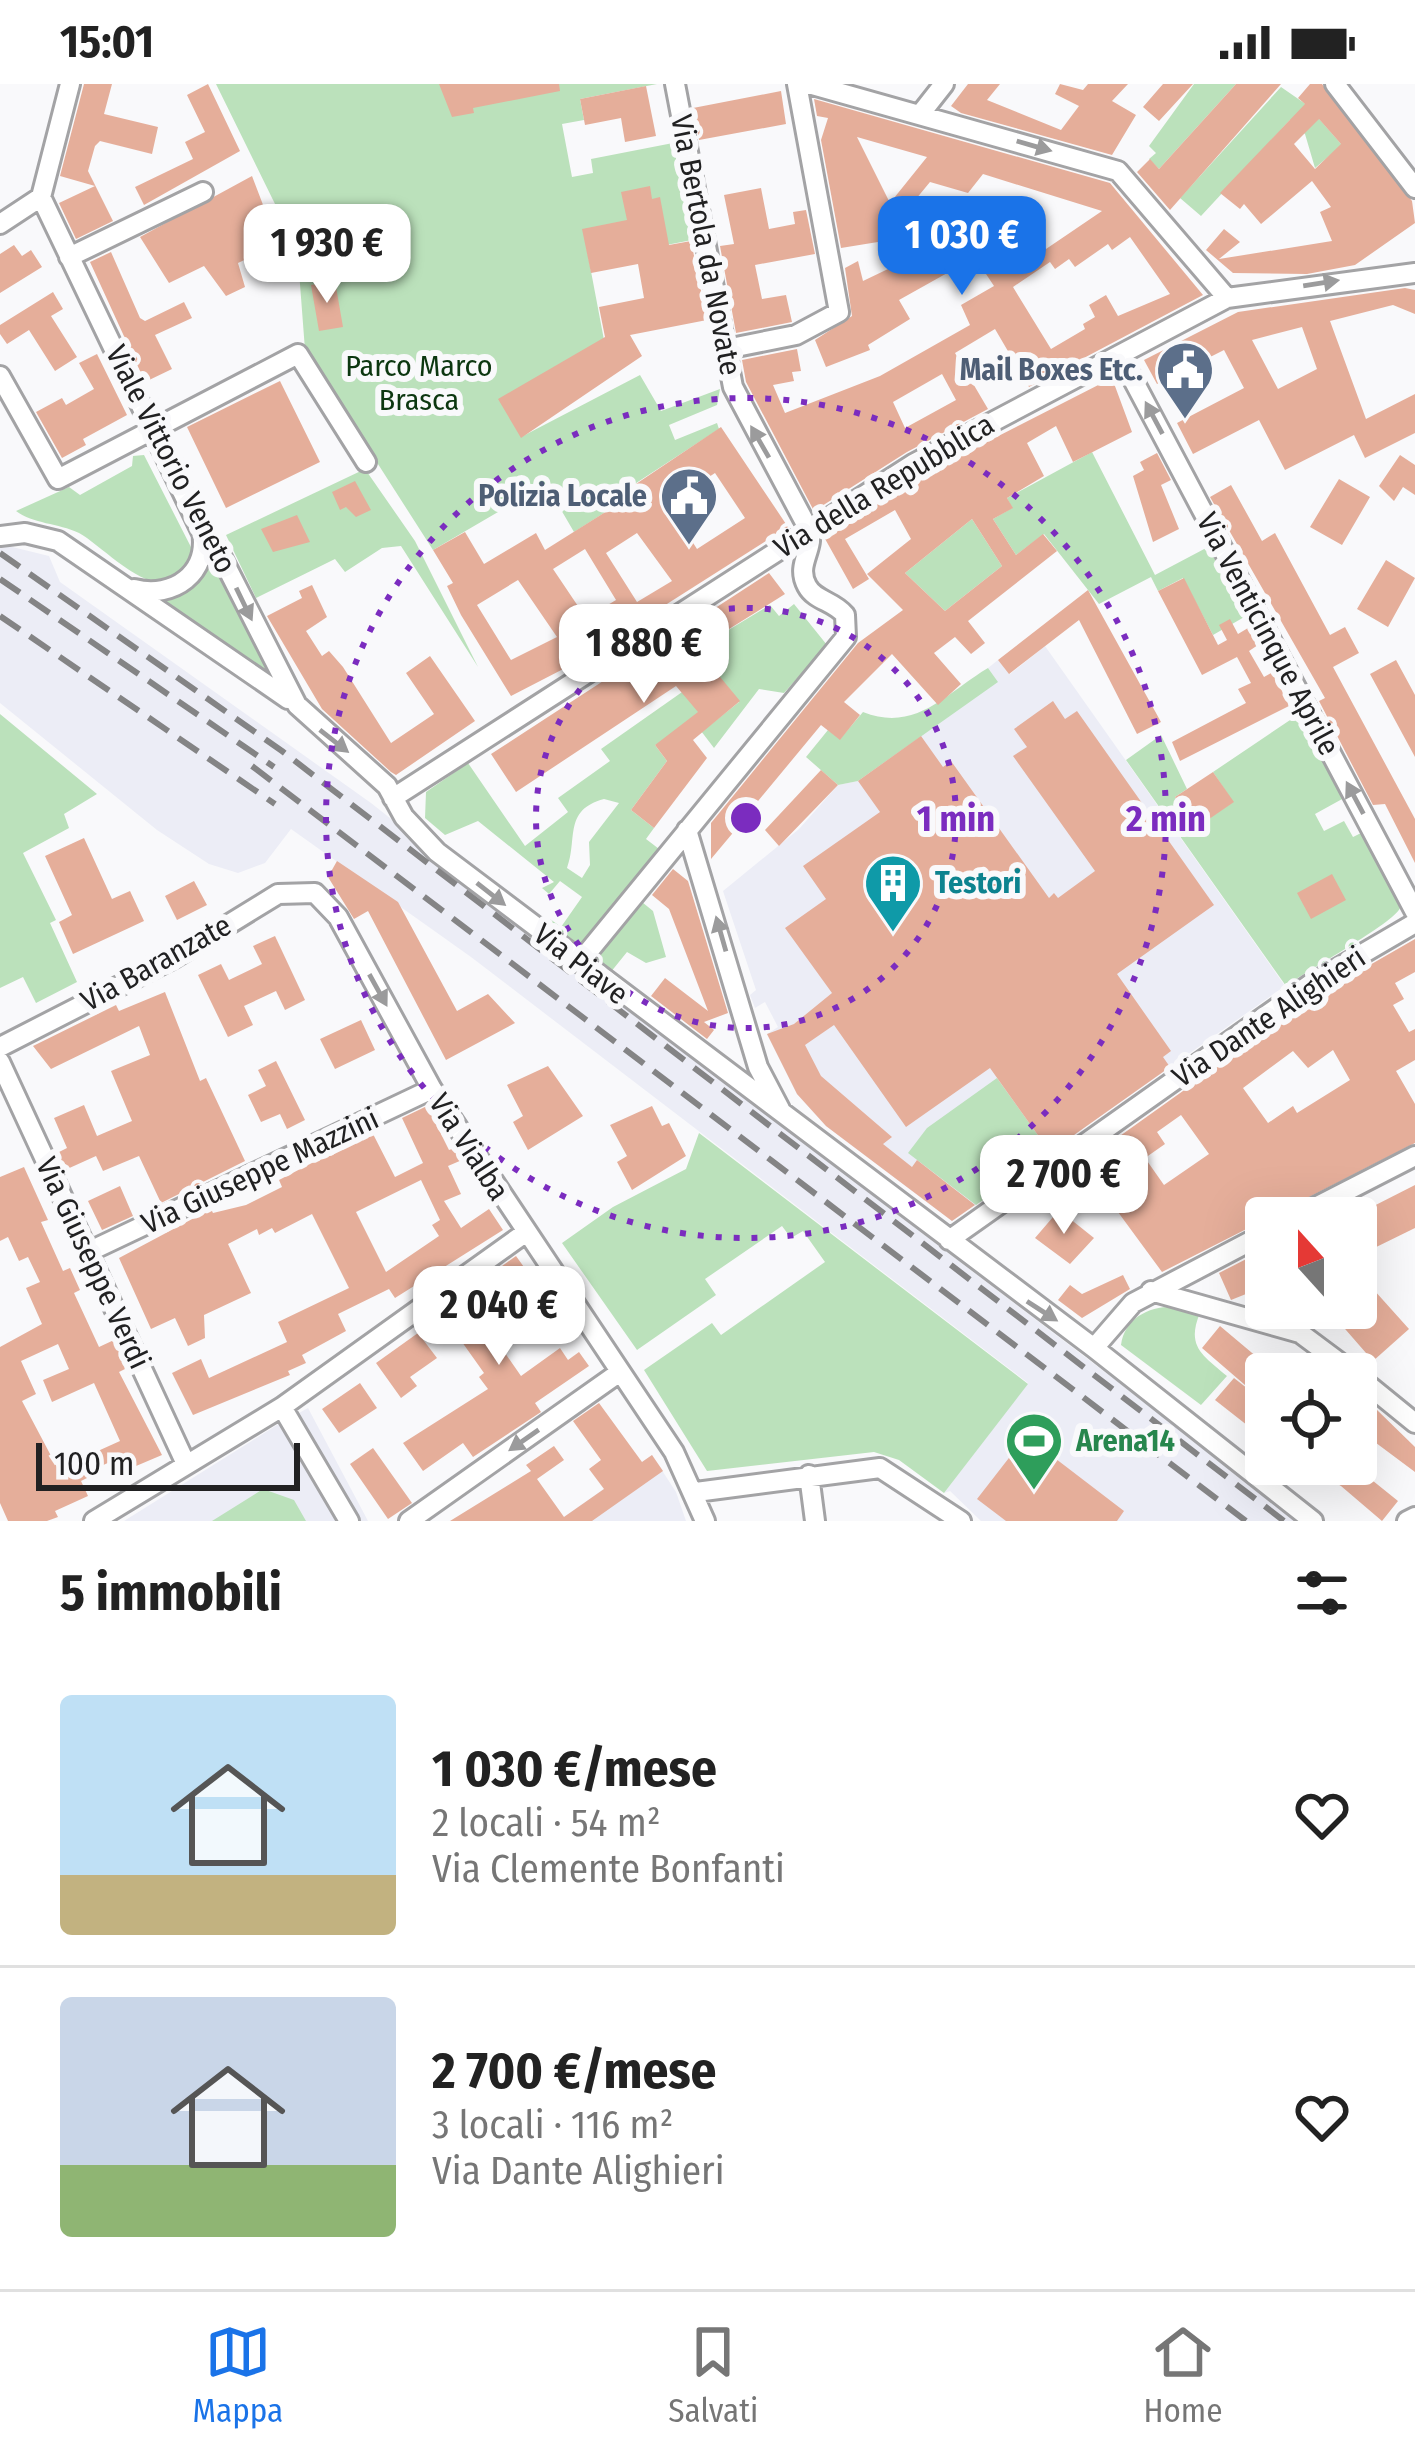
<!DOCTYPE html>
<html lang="it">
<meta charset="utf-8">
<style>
:root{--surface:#fff;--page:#f6f6f6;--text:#222;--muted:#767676;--line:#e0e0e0;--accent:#1a73e8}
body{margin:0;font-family:"Fira Sans Condensed",sans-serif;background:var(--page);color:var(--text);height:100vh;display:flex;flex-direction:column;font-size:45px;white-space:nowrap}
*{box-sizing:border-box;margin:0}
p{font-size:39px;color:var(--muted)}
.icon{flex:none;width:66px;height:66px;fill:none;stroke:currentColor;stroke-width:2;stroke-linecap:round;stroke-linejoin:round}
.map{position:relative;height:1437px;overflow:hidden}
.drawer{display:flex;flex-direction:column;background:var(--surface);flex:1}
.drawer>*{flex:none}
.needle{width:78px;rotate:339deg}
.buttons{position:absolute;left:1245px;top:1113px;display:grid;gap:24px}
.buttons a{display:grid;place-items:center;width:132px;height:132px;border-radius:12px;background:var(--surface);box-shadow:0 12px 48px #0002;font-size:60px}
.scale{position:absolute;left:36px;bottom:30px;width:264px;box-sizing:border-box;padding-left:12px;border:6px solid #212122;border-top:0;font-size:33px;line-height:42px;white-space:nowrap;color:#212122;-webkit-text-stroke:9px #f9f9fb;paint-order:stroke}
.price{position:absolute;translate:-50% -102px;padding:0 27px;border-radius:24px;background:#fff;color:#222;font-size:39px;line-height:78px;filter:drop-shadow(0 3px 6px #0008)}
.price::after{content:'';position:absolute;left:50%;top:72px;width:36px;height:27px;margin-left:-18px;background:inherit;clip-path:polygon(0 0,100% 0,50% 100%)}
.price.on{background:var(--accent);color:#fff}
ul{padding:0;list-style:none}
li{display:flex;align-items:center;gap:36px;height:300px;padding:0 60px}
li+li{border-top:3px solid var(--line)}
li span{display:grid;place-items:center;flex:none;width:336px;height:240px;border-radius:12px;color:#555}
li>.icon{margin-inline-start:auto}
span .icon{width:144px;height:144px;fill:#fffc;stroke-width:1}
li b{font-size:51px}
h2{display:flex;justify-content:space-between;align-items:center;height:144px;padding:0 60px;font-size:51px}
.status{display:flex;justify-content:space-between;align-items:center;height:84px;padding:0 60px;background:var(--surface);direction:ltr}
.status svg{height:33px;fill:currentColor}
.dock{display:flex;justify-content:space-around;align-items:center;height:168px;border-top:3px solid var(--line);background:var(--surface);font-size:33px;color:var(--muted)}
.dock a{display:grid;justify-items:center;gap:6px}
.dock .on{color:var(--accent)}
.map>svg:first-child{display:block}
</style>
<div class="status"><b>15:01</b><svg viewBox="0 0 49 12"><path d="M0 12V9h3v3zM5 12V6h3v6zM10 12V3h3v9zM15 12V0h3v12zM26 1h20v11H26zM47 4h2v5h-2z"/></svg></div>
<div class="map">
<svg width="1415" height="1437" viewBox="0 0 1415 1437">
<rect width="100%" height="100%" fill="#f9f9fb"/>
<path fill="#ecedf6" d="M0,460L49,472L60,498L371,719L723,998L1301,1437H981L950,1407L944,1409L1028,1299L471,873L291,745L265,779L238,789L209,780L157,746L0,619Z
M1045,562L1285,902L952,1137L826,1042L797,1010L767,950L778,943L765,918L755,924L750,911L756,906L723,807L799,745L838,701L858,697L997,597L988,584L998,576L1010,590Z
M308,1324L368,1437H124L277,1341Z
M652,1371L676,1408L686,1437H558Z"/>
<path fill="#bbe1bb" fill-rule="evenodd" d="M216,0H657L580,15L584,36L562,40L572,93L593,89L591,75L673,59L692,156L610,172L583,145L604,256L521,353L640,291L661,327L720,305L717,321L669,341L675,356L717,339L719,345L630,403L634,410L574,448L546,400L433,466L305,266L299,187L275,120Z
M1194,0H1236L1159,85L1149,75L1156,69L1149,62Z
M1281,3L1307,21L1342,61L1315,84L1305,50L1290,36L1201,132L1180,114Z
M1092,368L1155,491L1208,463L1246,532L1213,551L1183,494L1158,507L1151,493L1099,520L1044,450L1016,471L993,435L1012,424L1007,414Z
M144,371L193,467C173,542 107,464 79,449C58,439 33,440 16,427L69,403L80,411L132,382L133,372Z
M365,385L415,457L478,583L401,462L382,464L345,488L335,475L256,514L226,451Z
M972,435L1002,482L945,527L905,489Z
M215,471L279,601L159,517L192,504Z
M794,520L827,561L784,609L759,605L714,664L701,647L655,661L667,677L631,726L654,744L646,755L663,768L579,865L546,841L550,835L561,843L582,813L560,797L549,810L542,804L554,798L478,737L445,751L425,734L426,708L468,679L525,762L568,728L558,714L610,677L601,665L685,606L709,642L739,618L697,565L770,521L779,532ZM604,715L619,719L589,758L590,781L582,794L567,784C578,755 563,726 604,715Z
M988,584L998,598L858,697L838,701L806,673L828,646L840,655L863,628C916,649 946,609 988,584Z
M0,630L97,710L64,730L69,744L23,769L56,836L50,839L77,898L36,919L23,893L0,904Z
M1299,630L1344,714L1315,730L1324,747L1344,737L1353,753L1363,748L1400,824C1394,839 1306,887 1286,902L1126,676L1161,651L1187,705L1175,713L1196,743L1233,718L1213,688Z
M637,814L653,827L666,873L646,879L627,868L606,894L588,876Z
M997,994L1050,1068L976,1121L908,1069L927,1044Z
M699,1049L1028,1300L944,1409L899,1376L874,1368L707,1387L644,1286L712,1239L721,1251L825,1178L803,1147L791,1154L782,1142L705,1195L716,1211L637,1266L562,1159L613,1123L686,1085Z
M1178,1223L1200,1229C1186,1262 1202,1271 1227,1292L1201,1321L1121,1261C1125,1233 1151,1221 1178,1223Z
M263,1405L294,1416L306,1437H212Z"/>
<path fill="#e5ae9a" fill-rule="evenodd" d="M84,0H112L104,30L158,43L152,70L100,57L95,62L88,87L113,137L76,155L59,119L95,102L60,92Z
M208,0L240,67L144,121L135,103L193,75L185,58L205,48L187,11Z
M439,0H559L560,7L473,24L474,29L452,33Z
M968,0H1000L987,16L1061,46L1079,22L1055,10L1060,0L1083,6L1088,0H1128L1112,17L1136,31L1112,71L961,29L951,22Z
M1163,0H1193L1159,37L1143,23Z
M1236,0H1281L1170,126L1137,88L1150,75L1159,85Z
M1310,0H1322L1412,117L1415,139L1355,181L1307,190L1233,189L1206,166L1224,145L1240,158L1219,175L1332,157L1320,128L1331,123L1312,97L1261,140L1244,120L1240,125L1220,109L1305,20L1298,14ZM1319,35L1341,60L1315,85L1294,60Z
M646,2L656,52L625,58L621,34L585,41L580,15Z
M781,7L786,40L699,56L693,24Z
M814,15L1110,99L1203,211L1029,303L995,245L955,269L988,325L907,368L814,427L746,298L742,276L797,265L801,287L792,288L794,297L773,301L785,329L880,292L970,241L961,221L994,202L986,190L1038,153L1046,165L1102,127L983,90L968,109L930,98L911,121L927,150L841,164L821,56L828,34L817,32ZM857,53L927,73L890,119ZM1130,153L1170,210L1118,232L1106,211L1089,221L1095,233L1083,240L1085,245L1051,265L1013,203L1050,178L1055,185L1069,175L1075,183L1108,160L1112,166ZM942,290L956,316L905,344L893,318Z
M252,92L278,160L238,179L245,203L226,212L204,182L169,199L140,153Z
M650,102L652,115L660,113L669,161L691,157L707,236L630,251L642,272L521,354L498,315L605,253L599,223L644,214L638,180L591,189L582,145L627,136L621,108Z
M761,104L769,145L795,140L793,128L806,126L815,170L755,181L762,215L786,211L792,238L736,249L720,162L734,160L724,111Z
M14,161L22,172L31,166L42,183L0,209V170Z
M934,163L949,188L899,216L910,235L868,261L870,266L826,283L815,256L852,232L845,184L858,177L863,197Z
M111,168L140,234L145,237L184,218L192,234L155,251L172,285L145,298L90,178Z
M335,197L343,243L319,247L311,201Z
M1405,204L1415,206V230L1393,221L1330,237L1366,335L1415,310V349L1365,374L1354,351L1285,386L1259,336L1193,370L1177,339L1244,304L1224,266L1157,300L1144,276L1238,228ZM1302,243L1317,285L1278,305L1252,256Z
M53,208L63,225L51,232L77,273L55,287L29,246L7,260L0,250V241Z
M97,270L127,331L83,355L86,361L62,374L36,328L62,314L66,321L94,305L79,279Z
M1112,294L1132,348L1073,378L1056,342L1027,359L1044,392L1007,414L1013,424L993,435L1016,471L1043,450L1057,467L968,537L985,559L971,570L955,553L934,569L961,600L938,621L892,570L844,618L860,631L840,656L821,641L749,728L745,722L742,738L711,775V739L858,559L903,526L867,490L911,455L895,426L845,455L869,495L853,505L824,453L920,392ZM972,435L1002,482L945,527L905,489Z
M280,297L320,378L226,424L187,343Z
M721,343L788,443L571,581L511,612L461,531L447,502L453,499L433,466L465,448L484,480L536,449L545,466L634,410L630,404ZM715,389L745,434L697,465L668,420ZM637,449L672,497L637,518L606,469ZM585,465L616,516L586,534L553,485ZM518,496L557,553L511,576L477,521Z
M1157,369L1171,396L1161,401L1179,445L1153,458L1133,392L1144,386L1140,378Z
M1400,371L1415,381V411L1403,403L1394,417L1379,402Z
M1339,395L1370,413L1342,461L1310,443Z
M355,397L371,426L356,433L346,423L340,426L332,408Z
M1231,401L1262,457L1275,449L1330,551L1345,543L1359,569L1333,583L1415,735V779L1385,720L1373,721L1319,617L1325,614L1210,413Z
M297,431L310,458L273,468L261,445Z
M1386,476L1415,494L1388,543L1357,525Z
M769,489L785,510L697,565L740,617L693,656L707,674L654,744L631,726L667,677L655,661L698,628L676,602L516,708L491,670Z
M1184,494L1218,561L1227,556L1219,541L1230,535L1238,550L1248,544L1258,561L1249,567L1264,593L1273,588L1289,622L1180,677L1172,658L1246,619L1238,605L1251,599L1237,573L1202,591L1158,507Z
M312,501L327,533L306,547L322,572L329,567L343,583L391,659L434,630L406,589L430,572L475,637L396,691L391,688L322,625L267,532L302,514L299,507Z
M1088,506L1161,638L1137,650L1079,536L1009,590L998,576Z
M1396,576L1415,611V673L1370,590Z
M1053,617L1065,635L1077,627L1214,821L1117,890L1171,967L1163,973L1170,983L1050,1068L990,984L906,1043L834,941L805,961L821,992L892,1053L883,1060L912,1083L917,1076L975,1121L952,1137L826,1042L797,1010L767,950L794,940L832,909L785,844L826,815L803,782L880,728L858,697L921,652L943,683L951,677L1049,814L1054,809L1058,814L1095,787L1013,672L1027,663L1014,645Z
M821,686L838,701L779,762L765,746Z
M1213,688L1234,718L1196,744L1175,713Z
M84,754L112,815L130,807L144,837L73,870L59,838L72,831L45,772Z
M337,777L398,818L457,927L488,910L515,939L446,976L368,827L354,835L328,793Z
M673,785L688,797L728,929L704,938L714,946L707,955L651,912L665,894L708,927L669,825L652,811Z
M1332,790L1346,816L1311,835L1297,809Z
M194,797L207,821L177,836L165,812Z
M275,852L305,916L285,926L276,907L244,922L253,941L228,953L198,891L221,880L229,896L262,880L253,862Z
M1415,855V888L1395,899L1404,915L1393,921L1409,948L1415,945V976L1396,987L1415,1020V1059L1162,1188L1082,1079L1316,912ZM1333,966L1350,996L1297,1029L1293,1022L1268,1039L1243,1004L1293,967L1308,984ZM1181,1031L1209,1070L1164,1101L1145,1074L1165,1060L1157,1048Z
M165,908L200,997L206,994L245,1077L161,1119L139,1072L103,1087L96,1072L65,1086L57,1069L67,1064L54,1034L84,1021L97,1052L132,1037L111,987L150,971L139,942L51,985L33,962L116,921L119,927Z
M361,936L375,966L335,985L320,955Z
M276,977L305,1036L287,1045L280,1030L261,1038L248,1011L266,1002L258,986Z
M548,982L583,1032L528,1066L513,1038L523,1032L507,1001Z
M427,1022L449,1066L455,1064L462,1076L448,1082L461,1110L444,1117L461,1144L489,1125L503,1146L395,1214L389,1205L338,1230L346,1247L302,1271L306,1279L288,1287L290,1291L193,1331L172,1289L201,1275L209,1294L287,1258L278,1238L349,1204L312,1130L275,1149L272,1144L259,1151L257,1145L228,1160L251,1209L204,1231L205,1254L188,1262L175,1234L151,1245L119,1174L211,1125L213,1129L246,1121L282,1103L279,1096L372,1048L395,1093L423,1079L402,1034ZM421,1096L440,1136L432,1141L439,1152L386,1188L356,1128Z
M652,1022L662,1042L669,1039L686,1072L632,1106L617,1078L627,1072L610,1041Z
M24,1083L48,1136L41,1138L63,1187L70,1184L80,1206L74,1209L99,1263L114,1256L127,1284L119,1288L162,1371L129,1385L123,1372L99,1383L101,1387L81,1397L88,1412L55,1427L58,1433L47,1437H8L0,1419V1263L42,1240L26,1204L40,1198L28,1173L19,1177L8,1153L0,1157V1093ZM58,1260L69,1285L43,1296L52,1318L94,1299L120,1357L58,1385L22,1317L36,1310L21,1277Z
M1415,1101V1144L1362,1170L1356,1159V1131Z
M120,1102L133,1132L102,1146L88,1117Z
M1059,1126L1094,1154L1070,1180L1035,1154Z
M1258,1169L1266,1202L1231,1216L1219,1189Z
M516,1172L560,1233L540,1248L531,1236L498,1259L521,1292L560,1264L568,1276L579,1268L589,1282L535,1319L541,1328L473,1373L463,1359L423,1387L403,1359L488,1305L479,1293L484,1289L462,1258L477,1247L468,1235L476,1229L463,1210Z
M1123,1191L1130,1205L1082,1234L1058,1216L1070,1201L1082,1210Z
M1374,1206L1409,1245L1373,1277L1339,1238Z
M1220,1242L1264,1279L1245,1301L1202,1264Z
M418,1249L437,1274L410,1293L417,1302L401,1314L376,1279Z
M1234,1294L1266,1319V1356L1215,1316Z
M360,1299L377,1324L339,1349L322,1325Z
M599,1319L642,1378L652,1371L663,1387L592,1437H450L531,1387L526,1381L554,1362L564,1376L537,1395L564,1433L604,1405L589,1385L601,1376L573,1337Z
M1375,1324L1415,1363V1388L1356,1344V1325L1366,1334Z
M1026,1352L1124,1427L1117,1437H1006L977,1415Z
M373,1364L412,1419L388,1435L350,1380Z
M1298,1380H1352L1398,1417L1382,1437L1341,1402L1324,1392L1319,1398Z"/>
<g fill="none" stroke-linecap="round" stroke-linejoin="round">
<g stroke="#a3a3a5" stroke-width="24">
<path id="minor" d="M70,0L41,113L201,447L218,466L297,621L387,702L404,733L437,768L1094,1264L1313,1437
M675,0L733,303L809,446
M809,0L1118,87L1227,214
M1335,0L1415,104
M922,28L944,0
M0,140L41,113
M69,173L203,108
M726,265L796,251L839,228L797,0
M1121,273L1415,828
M0,292L58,395L298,270L366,378
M0,452L25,449L58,457L288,615
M134,505C174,515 209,489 202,447
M393,714L913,380L1227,214L1415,189
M687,746L758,983L780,1025
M579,879L846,553L845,531C834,517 815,517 807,502C795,480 815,466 809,446
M0,963L174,874L278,810L315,809L338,833L432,1005L674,1368L705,1437
M0,978L186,1380
M1294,1134L1415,1072
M949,1156L1309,901L1415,839
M88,1168L432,1005
M1151,1207L1300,1249L1355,1290
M1094,1264L1133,1219L1266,1149
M1356,1291L1415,1339
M282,1323L349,1437
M809,1391L815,1437
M696,1408L880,1384L961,1437
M94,1437L282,1323L525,1149
M409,1437L620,1288
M1407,1437L1415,1433"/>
</g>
<use href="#minor" stroke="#fff" stroke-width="18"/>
<path stroke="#848485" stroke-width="6" stroke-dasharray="24 12" stroke-linecap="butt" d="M0,469L282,667L1284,1437
M0,495L274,683
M0,532L275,720
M252,682L1246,1437"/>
</g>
<defs><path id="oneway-solid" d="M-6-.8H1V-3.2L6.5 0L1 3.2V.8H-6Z" transform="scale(3)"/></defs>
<g fill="#9b9b9c">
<use href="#oneway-solid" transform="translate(1034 62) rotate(16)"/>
<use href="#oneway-solid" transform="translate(1321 199) rotate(-9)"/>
<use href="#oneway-solid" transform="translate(1154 334) rotate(-118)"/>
<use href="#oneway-solid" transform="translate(760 358) rotate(-120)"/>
<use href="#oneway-solid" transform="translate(244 520) rotate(64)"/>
<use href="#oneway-solid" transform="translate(334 657) rotate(38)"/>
<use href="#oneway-solid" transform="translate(1355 714) rotate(-118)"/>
<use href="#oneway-solid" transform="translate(491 810) rotate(38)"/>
<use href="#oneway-solid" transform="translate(721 850) rotate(-106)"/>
<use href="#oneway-solid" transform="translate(378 906) rotate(61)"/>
<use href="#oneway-solid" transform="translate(1042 1227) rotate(33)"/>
<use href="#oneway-solid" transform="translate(524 1356) rotate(145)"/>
</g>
<g fill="none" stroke="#7b2cbf" stroke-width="6" stroke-dasharray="6 12">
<circle cx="746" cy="734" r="210"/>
<circle cx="746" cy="734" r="420"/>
</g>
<defs>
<g id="civic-pin" transform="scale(3)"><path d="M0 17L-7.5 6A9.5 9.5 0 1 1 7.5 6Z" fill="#5c6f8a" stroke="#f9f9fb"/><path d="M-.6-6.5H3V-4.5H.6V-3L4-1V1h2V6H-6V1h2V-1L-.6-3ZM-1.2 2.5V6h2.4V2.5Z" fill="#fff"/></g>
<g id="building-pin" transform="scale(3)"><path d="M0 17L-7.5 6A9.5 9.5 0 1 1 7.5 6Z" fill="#0f9aa8" stroke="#f9f9fb"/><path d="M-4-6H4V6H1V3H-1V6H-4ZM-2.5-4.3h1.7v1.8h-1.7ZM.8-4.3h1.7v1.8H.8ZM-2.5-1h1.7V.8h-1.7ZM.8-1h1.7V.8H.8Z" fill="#fff"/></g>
<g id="stadium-pin" transform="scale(3)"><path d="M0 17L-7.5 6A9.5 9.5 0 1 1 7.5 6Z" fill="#2e9e5b" stroke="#f9f9fb"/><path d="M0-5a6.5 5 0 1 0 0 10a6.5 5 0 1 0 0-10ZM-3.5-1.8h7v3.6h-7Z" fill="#fff"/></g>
</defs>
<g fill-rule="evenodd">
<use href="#civic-pin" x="1185" y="286"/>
<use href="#civic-pin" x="689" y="412"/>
<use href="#building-pin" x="893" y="799"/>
<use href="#stadium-pin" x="1034" y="1357"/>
</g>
<g text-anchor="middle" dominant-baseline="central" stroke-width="12" stroke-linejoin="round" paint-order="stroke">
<g font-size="30" fill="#212122" stroke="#f9f9fb">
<text transform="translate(706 161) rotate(79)">Via Bertola da Novate</text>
<text transform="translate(171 375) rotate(63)">Viale Vittorio Veneto</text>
<text transform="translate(884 402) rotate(-31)">Via della Repubblica</text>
<text transform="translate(1268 550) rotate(62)">Via Venticinque Aprile</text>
<text transform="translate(156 879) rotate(-29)">Via Baranzate</text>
<text transform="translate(581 880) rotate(38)">Via Piave</text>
<text transform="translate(1269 933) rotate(-34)">Via Dante Alighieri</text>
<text transform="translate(469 1063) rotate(57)">Via Vialba</text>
<text transform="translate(260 1087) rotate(-25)">Via Giuseppe Mazzini</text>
<text transform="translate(93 1179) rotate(65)">Via Giuseppe Verdi</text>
</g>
<g font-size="30" fill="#0c3710" stroke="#f9f9fb">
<text x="419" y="282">Parco Marco<tspan x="419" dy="34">Brasca</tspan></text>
</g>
<g font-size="30" font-weight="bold" fill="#4e5e75" stroke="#f9f9fb" text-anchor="end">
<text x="1143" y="286">Mail Boxes Etc.</text>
<text x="647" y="412">Polizia Locale</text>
</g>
<g font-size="30" font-weight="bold" fill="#0d838f" stroke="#f9f9fb" text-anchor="start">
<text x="935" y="799">Testori</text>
</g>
<g font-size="30" font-weight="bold" fill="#27864d" stroke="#f9f9fb" text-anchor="start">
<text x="1076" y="1357">Arena14</text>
</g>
</g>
<circle cx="746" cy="734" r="18" fill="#7b2cbf" stroke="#f9f9fb" stroke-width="6"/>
<g font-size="36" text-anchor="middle" font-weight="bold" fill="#7b2cbf" stroke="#f9f9fb" stroke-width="12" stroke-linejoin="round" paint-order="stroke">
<text x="956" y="747">1 min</text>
<text x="1166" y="747">2 min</text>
</g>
</svg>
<div class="buttons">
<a><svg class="needle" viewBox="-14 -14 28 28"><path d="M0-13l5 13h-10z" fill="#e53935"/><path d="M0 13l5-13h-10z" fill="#767676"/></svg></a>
<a><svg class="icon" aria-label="locate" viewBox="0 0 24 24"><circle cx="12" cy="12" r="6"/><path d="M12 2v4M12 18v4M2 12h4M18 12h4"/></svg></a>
</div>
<div class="scale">100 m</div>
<b class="price on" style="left:962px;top:214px">1 030 €</b>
<b class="price" style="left:327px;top:222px">1 930 €</b>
<b class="price" style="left:644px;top:622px">1 880 €</b>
<b class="price" style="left:1064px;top:1153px">2 700 €</b>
<b class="price" style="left:499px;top:1284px">2 040 €</b>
</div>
<section class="drawer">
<h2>5 immobili<svg class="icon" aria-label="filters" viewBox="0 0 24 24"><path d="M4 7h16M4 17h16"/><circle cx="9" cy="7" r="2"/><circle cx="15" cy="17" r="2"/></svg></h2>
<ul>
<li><span style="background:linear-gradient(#bfe0f5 75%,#c2b280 0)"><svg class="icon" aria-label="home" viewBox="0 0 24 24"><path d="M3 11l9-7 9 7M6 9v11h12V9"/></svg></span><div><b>1 030 €/mese</b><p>2 locali · 54 m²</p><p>Via Clemente Bonfanti</p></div><svg class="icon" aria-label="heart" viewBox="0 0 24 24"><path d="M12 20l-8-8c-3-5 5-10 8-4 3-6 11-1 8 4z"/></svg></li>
<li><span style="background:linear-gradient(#c9d6e8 70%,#8fb573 0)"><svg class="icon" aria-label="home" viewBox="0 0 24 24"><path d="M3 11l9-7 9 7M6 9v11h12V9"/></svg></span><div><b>2 700 €/mese</b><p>3 locali · 116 m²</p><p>Via Dante Alighieri</p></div><svg class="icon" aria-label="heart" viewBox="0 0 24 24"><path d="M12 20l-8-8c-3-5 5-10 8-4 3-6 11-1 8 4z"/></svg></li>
</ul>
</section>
<nav class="dock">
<a class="on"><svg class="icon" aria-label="map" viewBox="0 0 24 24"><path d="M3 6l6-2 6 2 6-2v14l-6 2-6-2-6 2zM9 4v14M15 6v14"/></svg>Mappa</a>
<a><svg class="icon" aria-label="saved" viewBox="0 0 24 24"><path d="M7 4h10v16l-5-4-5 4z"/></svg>Salvati</a>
<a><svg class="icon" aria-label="home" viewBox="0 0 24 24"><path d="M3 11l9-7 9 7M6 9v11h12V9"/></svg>Home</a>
</nav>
